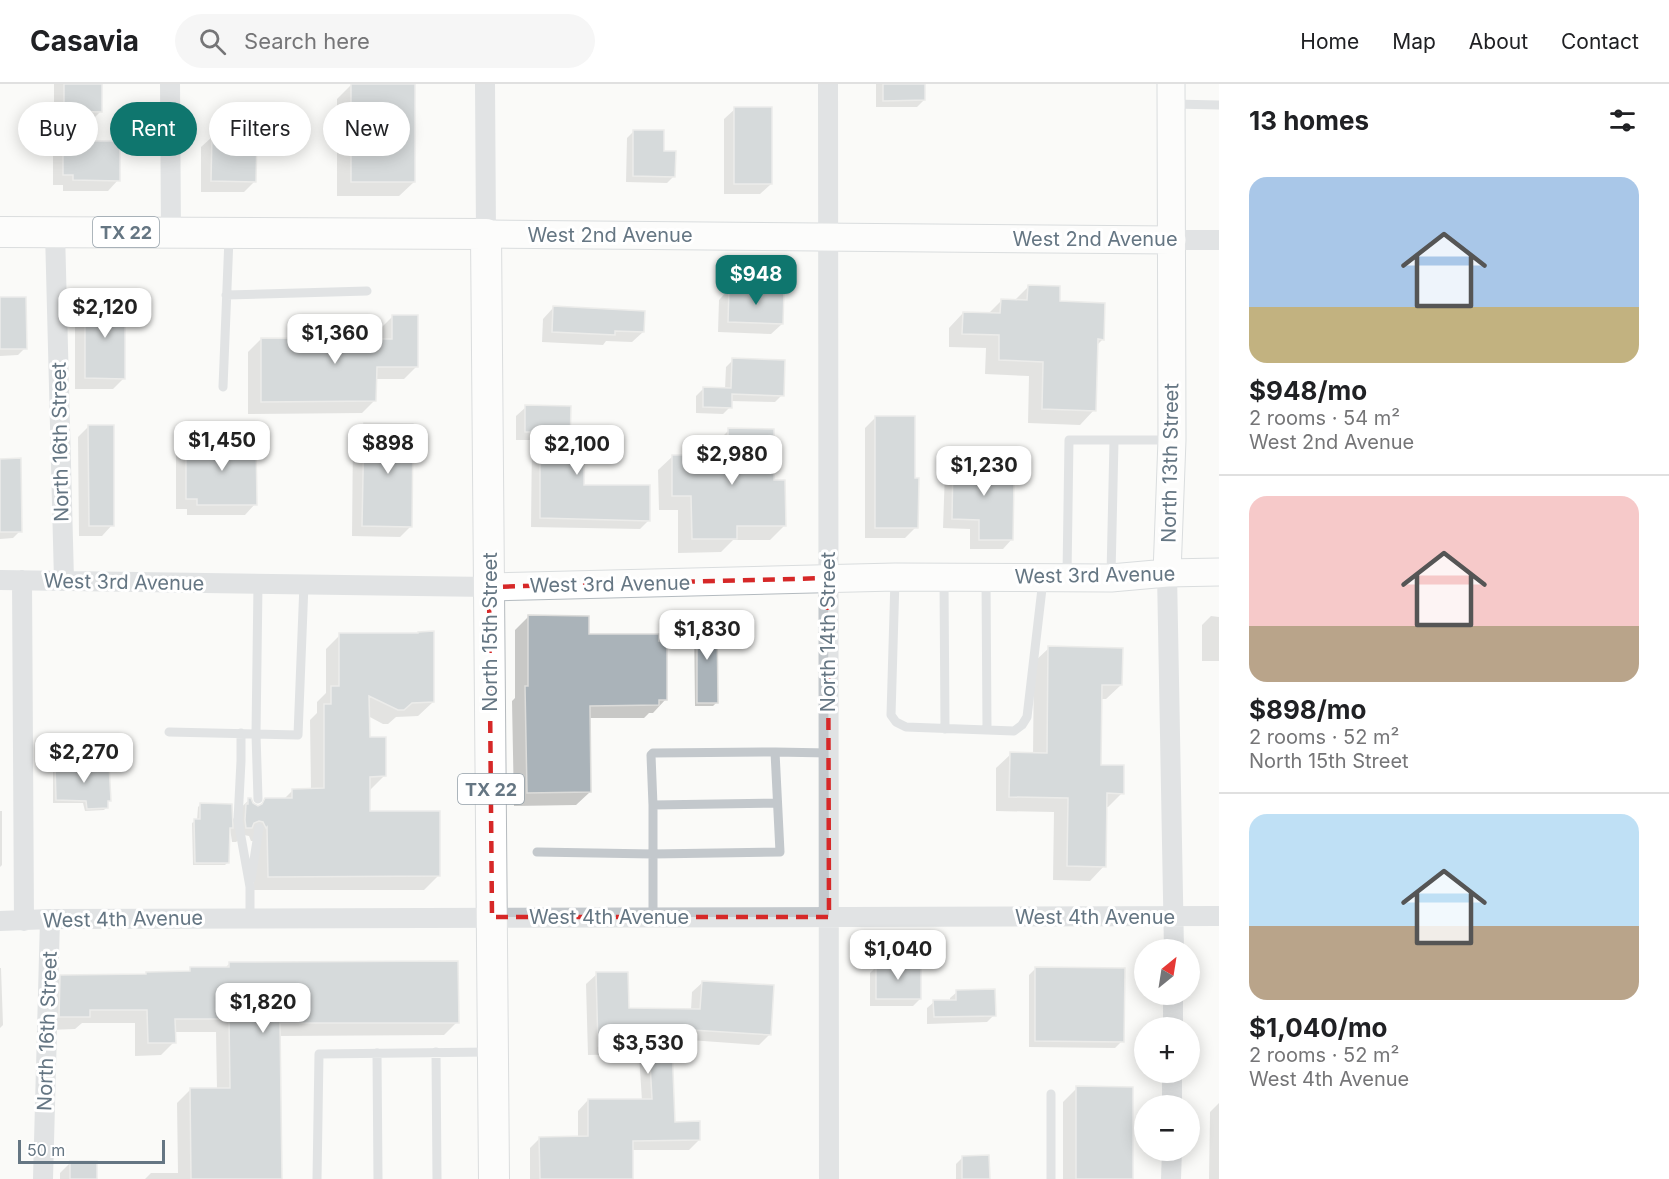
<!DOCTYPE html>
<meta charset="utf-8">
<style>
:root{--surface:#fff;--page:#f6f6f6;--text:#202124;--muted:#757577;--line:#e0e0e0;--accent:#0f766e}
body{margin:0;font-family:Inter,sans-serif;background:var(--page);color:var(--text);height:100vh;display:flex;flex-direction:column;font-size:22px;white-space:nowrap}
*{box-sizing:border-box;margin:0}
p{font-size:20px;color:var(--muted)}
.icon{flex:none;width:33px;height:33px;fill:none;stroke:currentColor;stroke-width:2;stroke-linecap:round;stroke-linejoin:round}
.map{position:relative;flex:1;overflow:hidden}
.details{display:flex;flex-direction:column;background:var(--surface);width:450px}
.details>*{flex:none}
.top-card{position:absolute;left:18px;top:18px;width:570px;height:54px;display:flex;gap:12px}
.needle{width:39px;rotate:30deg}
.buttons{position:absolute;left:1134px;top:855px;display:grid;gap:12px}
.buttons a{display:grid;place-items:center;width:66px;height:66px;border-radius:50%;background:var(--surface);box-shadow:0 3px 15px #0003;font-size:30px}
.scale{position:absolute;left:18px;bottom:15px;width:147px;box-sizing:border-box;padding-left:6px;border:3px solid #657683;border-top:0;font-size:16px;line-height:21px;white-space:nowrap;color:#657683;-webkit-text-stroke:4px #fff;paint-order:stroke}
.price{position:absolute;translate:-50% -51px;padding:0 14px;border-radius:12px;background:#fff;color:#222;font-size:20px;line-height:39px;filter:drop-shadow(0 2px 3px #0008)}
.price::after{content:'';position:absolute;left:50%;top:36px;width:18px;height:14px;margin-left:-9px;background:inherit;clip-path:polygon(0 0,100% 0,50% 100%)}
.price.active{background:var(--accent);color:#fff}
ul{padding:0;list-style:none}
li{display:grid;align-content:center;gap:12px;height:318px;padding:0 30px}
li+li{border-top:2px solid var(--line)}
li span{display:grid;place-items:center;height:186px;border-radius:18px;color:#555}
li>.icon{margin-inline-start:auto}
span .icon{width:108px;height:108px;fill:#fffc;stroke-width:1}
li b{font-size:26px}
h2{display:flex;justify-content:space-between;align-items:center;height:72px;padding:0 30px;font-size:26px}
.tag{padding:0 21px;border-radius:27px;background:var(--surface);box-shadow:0 3px 15px #0003;font-size:21px;line-height:54px}
.tag.active{background:var(--accent);color:#fff}
header{display:flex;align-items:center;gap:36px;box-sizing:border-box;height:84px;padding:0 30px;background:var(--surface);border-bottom:2px solid var(--line)}
header strong{font-size:28px}
nav{display:flex;gap:33px;margin-inline-start:auto;font-size:21px}
.search{width:420px;height:54px;background:var(--page);display:flex;align-items:center;gap:15px;box-sizing:border-box;padding:0 21px;border-radius:33px;color:var(--muted);font-size:22px}
main{display:flex;flex:1;min-height:0}
.map>svg:first-child{display:block}
</style>
<header>
<strong>Casavia</strong>
<div class="search"><svg class="icon" aria-label="search" viewBox="0 0 24 24"><circle cx="10" cy="10" r="6"/><path d="M15 15l6 6"/></svg>Search here</div>
<nav><a>Home</a><a>Map</a><a>About</a><a>Contact</a></nav>
</header>
<main>
<div class="map">
<svg width="1219" height="1095" viewBox="0 0 1219 1095">
<rect width="100%" height="100%" fill="#fafaf8"/>
<path fill="#0003" d="M54,0H101V27L90,38L54,37Z
M876,0H923L924,16L917,23H876Z
M351,1L414,98L399,112H337V15Z
M735,25L771,100L760,110H724V35Z
M634,47L662,68L674,92L667,99L626,98L627,54Z
M212,53L255,97L244,108H201V63Z
M64,60L118,96L108,107H63V101H53V70Z
M1028,203L1058,219L1103,255L1096,262L1094,326L1080,341L1028,339L1029,292L985,290L986,264L949,263V244L963,229L988,230L1001,217H1014Z
M729,205L782,240L771,250L718,248L719,216Z
M0,215L25,264L18,271L0,272Z
M86,217L124,294L113,305H75V228Z
M553,224L643,248L632,258L606,257L603,261L542,258L543,235Z
M393,232L417,282L404,295H375V316L362,329L248,330V268L261,255L380,256V245Z
M733,276L782,311L775,318L730,317V323L723,330L696,329V312L703,305H725L726,283Z
M526,323L568,364L582,403L649,436L640,445L531,443L532,356H516V332Z
M876,333L914,395L916,443L905,454H865V344Z
M364,341L411,442L400,453L352,452L353,352Z
M89,342L112,441L102,452H79L78,353Z
M729,346L773,397L784,442L770,456H733L721,468L678,469V426H659L658,386L673,372H715V360Z
M186,358L255,420L245,431H187V425H176V369Z
M980,372L998,396L1012,455L1003,465H970V445L943,444L945,387L954,378H973Z
M0,376L20,447L13,454L0,455Z
M1211,532L1219,533V577H1202V541Z
M528,533L666,615L653,629H649L644,634H589L590,708L576,721L514,722L512,617L515,614V546Z
M698,535L716,619L713,622H695L694,538Z
M340,551L433,618L418,632L396,633L388,640H383L368,632V655L384,692L370,706L369,729L438,792L424,806H254L253,757H251L249,752L244,751L236,758H232L230,744L228,778L225,781H193L192,739L197,736L198,723L201,720L231,737L234,734V730L249,716L251,720L258,723L265,716H283L293,706H311L310,636L317,629V618L326,609V565Z
M1049,564L1121,601L1106,615H1101L1099,683L1122,709L1108,723H1105L1104,782L1090,797L1053,796L1054,728L996,727V684L1011,670H1033L1034,578Z
M56,682L109,716L107,719V723L104,726L85,727L83,719H53V685Z
M0,727H2V781L0,783Z
M229,880L457,938L444,951L279,952L280,1095H145L151,1089H178L177,1019L190,1006H217L216,948H174V958L161,971L135,972V939H82L75,945L47,946L48,906L61,893L187,889L191,885H224Z
M877,882L920,915L913,922H870V889Z
M0,884H1L3,941L0,944Z
M1036,884L1122,957L1115,964L1029,963V891Z
M597,890L628,926H691L692,908L703,898L769,951L759,961L675,955V962L671,966L673,1039L699,1056L689,1066H632V1095H530V1064L540,1054L578,1053V1027L588,1016L642,1017L639,970L588,971L586,900Z
M957,908L994,931L987,938L927,940V924L934,918L950,917V914Z
M1077,1004L1132,1095H1063V1018Z
M1219,1019V1095H1209L1210,1028Z
M963,1073L988,1095H956V1080Z
M71,1078L96,1095H60V1089Z"/>
<path fill="#aab3b9" stroke="#dcdcda" stroke-width="1.5" d="M64,0H102V28L64,27Z
M351,0H415V98H351Z
M883,0H925V16L883,17Z
M734,23H772V100H734Z
M633,46H664V67H676L675,93L633,92Z
M212,51L257,52L256,98L211,97Z
M84,57H120V97L73,96V91H63V58Z
M1028,201L1060,202V217L1105,219L1104,256L1098,255L1096,327L1042,325L1043,278L999,276V251L962,250L963,228L1000,229L1001,215L1027,216Z
M729,203L784,205L783,240L728,238Z
M0,213H26L27,265H0Z
M85,216H125V295L85,294Z
M553,222L645,227L644,248L615,247V251L552,248Z
M392,231H418V283H377L376,317L261,318V254L392,255Z
M732,274L785,276L784,312L732,310V324L703,323V303L731,304Z
M525,321L571,322L570,362H584V401H650V437L540,434V348H525Z
M875,332H915V394H919L918,444H875Z
M364,339L413,340L412,443L362,442Z
M88,341H114V442H89Z
M728,344L774,345V396H785L786,442H737V455H692L691,412H672V371H728Z
M186,356H256L257,421H197V415H186Z
M979,370H1000V395H1014L1013,456H979V436L952,435L953,376L979,377Z
M21,374L22,448H0V375Z
M528,531L589,532V550H659V557H667V616H659V621L590,622L591,708L527,709L525,602H528Z
M697,534H717L718,619H697Z
M434,547V618L412,619L404,626H398L369,612L370,653H386V692L370,693V727H440V792L268,793L267,743L266,744L263,738L259,737L254,739L252,744H246L245,736L246,720H248V714H251L253,719L258,722L262,720L265,714H292V705L324,704V620H331V602H339V549H418V548Z
M1048,562L1123,564L1122,601H1102L1101,681H1124V710L1107,709L1106,783L1067,782L1068,714L1009,713L1010,668L1047,669Z
M55,680H109L111,717H108V724L87,725L86,717L56,716Z
M200,719L232,720L233,744H230L229,779H195L194,735H200Z
M458,877L459,939H280L282,1095H191L190,1004H230L229,935H175L176,959H148L147,926H90V933H59L60,891L146,890V888L190,887V883H229V878Z
M876,880H921V915H876Z
M1035,883L1125,884L1124,958L1035,957Z
M596,888H628L629,924L700,925L702,897L774,901L771,951L677,945L676,962H672L675,1038L700,1037V1056L633,1057V1095H540L539,1053L588,1052V1015H652L649,960L598,962Z
M995,905L996,932L934,933L933,916H956V906Z
M1076,1002L1133,1003V1095H1076Z
M989,1071L990,1095H962V1072Z
M70,1077H97V1095H70Z"/>
<g fill="none" stroke-linecap="round" stroke-linejoin="round">
<g stroke="#b3babf" stroke-width="29">
<path id="secondary" d="M486,150L1172,156
M1167,489L1172,356L1171,0
M489,503L895,493L1111,494L1167,489L1219,488"/>
</g>
<g stroke="#b5babe" stroke-width="32">
<path id="primary" d="M0,148L486,150L494,1095"/>
</g>
<path stroke="#c3c8cc" stroke-width="9" d="M1173,20L1219,21
M226,211L367,207
M223,303L229,154
M1067,491L1069,356H1170
M1111,491L1114,357
M895,495L891,631L896,638L906,643L1014,647L1022,641L1027,633L1043,496
M986,495L987,646
M944,497L945,645
M258,500L256,650L258,715
M169,648L298,651L304,500
M241,649V677L238,736L250,803V834
M775,668L653,669L651,671L653,721L777,719
M537,768L653,770V721
M251,795L259,744
M653,833V770L780,768L775,668L829,669
M436,968L437,1095
M377,969L378,1095
M317,1095L319,970L490,968
M1051,1095V1010"/>
<path stroke="#c3c8cc" stroke-width="20" d="M170,0L171,149
M485,0L486,150
M828,0L829,1095
M55,148L64,496
M1172,156H1219
M1167,489L1174,866
M0,496L489,503
M22,496L24,837
M0,837L50,835L1219,832
M1173,944V910
M1172,1022V988
M43,1095L50,835
M1171,1095L1172,1066"/>
<use href="#secondary" stroke="#fff" stroke-width="27"/>
<use href="#primary" stroke="#fff" stroke-width="30"/>
</g>
<path d="M0 0H1219V1095H0ZM828,494L829,833H492L489,503Z" fill="#fafaf8" fill-opacity=".55" fill-rule="evenodd"/>
<path fill="none" stroke="#d62828" stroke-width="4.5" stroke-dasharray="12 8" stroke-linejoin="round" d="M828,494L829,833H492L489,503Z"/>
<g text-anchor="middle" dominant-baseline="central" stroke-width="6" stroke-linejoin="round" paint-order="stroke">
<g fill="#fff" stroke="#939fa8" stroke-width="1.5">
<rect x="93" y="133" width="66" height="30" rx="4.5"/>
<rect x="458" y="690" width="66" height="30" rx="4.5"/>
</g>
<g font-size="18" font-weight="bold" fill="#657683">
<text x="126" y="148">TX 22</text>
<text x="491" y="705">TX 22</text>
</g>
<g font-size="20" fill="#657683" stroke="#fff">
<text x="610" y="151">West 2nd Avenue</text>
<text x="1095" y="155">West 2nd Avenue</text>
<text transform="translate(60 358) rotate(-91)">North 16th Street</text>
<text transform="translate(1170 379) rotate(-89)">North 13th Street</text>
<text transform="translate(1095 491) rotate(-1)">West 3rd Avenue</text>
<text transform="translate(124 498) rotate(1)">West 3rd Avenue</text>
<text transform="translate(610 500) rotate(-1)">West 3rd Avenue</text>
<text transform="translate(490 548) rotate(-90)">North 15th Street</text>
<text transform="translate(828 548) rotate(-90)">North 14th Street</text>
<text x="609" y="833">West 4th Avenue</text>
<text x="1095" y="833">West 4th Avenue</text>
<text transform="translate(123 835) rotate(-1)">West 4th Avenue</text>
<text transform="translate(47 947) rotate(-88)">North 16th Street</text>
</g>
</g>
</svg>
<div class="buttons">
<a><svg class="needle" viewBox="-14 -14 28 28"><path d="M0-13l5 13h-10z" fill="#e53935"/><path d="M0 13l5-13h-10z" fill="#757577"/></svg></a>
<a>+</a>
<a>−</a>
</div>
<div class="scale">50 m</div>
<b class="price active" style="left:756px;top:222px">$948</b>
<b class="price" style="left:105px;top:255px">$2,120</b>
<b class="price" style="left:335px;top:281px">$1,360</b>
<b class="price" style="left:222px;top:388px">$1,450</b>
<b class="price" style="left:388px;top:391px">$898</b>
<b class="price" style="left:577px;top:392px">$2,100</b>
<b class="price" style="left:732px;top:402px">$2,980</b>
<b class="price" style="left:984px;top:413px">$1,230</b>
<b class="price" style="left:707px;top:577px">$1,830</b>
<b class="price" style="left:84px;top:700px">$2,270</b>
<b class="price" style="left:898px;top:897px">$1,040</b>
<b class="price" style="left:263px;top:950px">$1,820</b>
<b class="price" style="left:648px;top:991px">$3,530</b>
<div class="top-card">
<a class="tag">Buy</a>
<a class="tag active">Rent</a>
<a class="tag">Filters</a>
<a class="tag">New</a>
</div>
</div>
<section class="details">
<h2>13 homes<svg class="icon" aria-label="filters" viewBox="0 0 24 24"><path d="M4 7h16M4 17h16"/><circle cx="9" cy="7" r="2"/><circle cx="15" cy="17" r="2"/></svg></h2>
<ul>
<li><span style="background:linear-gradient(#a9c7e8 70%,#c2b280 0)"><svg class="icon" aria-label="home" viewBox="0 0 24 24"><path d="M3 11l9-7 9 7M6 9v11h12V9"/></svg></span><div><b>$948/mo</b><p>2 rooms · 54 m²</p><p>West 2nd Avenue</p></div></li>
<li><span style="background:linear-gradient(#f6c9c9 70%,#b9a48a 0)"><svg class="icon" aria-label="home" viewBox="0 0 24 24"><path d="M3 11l9-7 9 7M6 9v11h12V9"/></svg></span><div><b>$898/mo</b><p>2 rooms · 52 m²</p><p>North 15th Street</p></div></li>
<li><span style="background:linear-gradient(#bfe0f5 60%,#b9a48a 0)"><svg class="icon" aria-label="home" viewBox="0 0 24 24"><path d="M3 11l9-7 9 7M6 9v11h12V9"/></svg></span><div><b>$1,040/mo</b><p>2 rooms · 52 m²</p><p>West 4th Avenue</p></div></li>
</ul>
</section>
</main>
